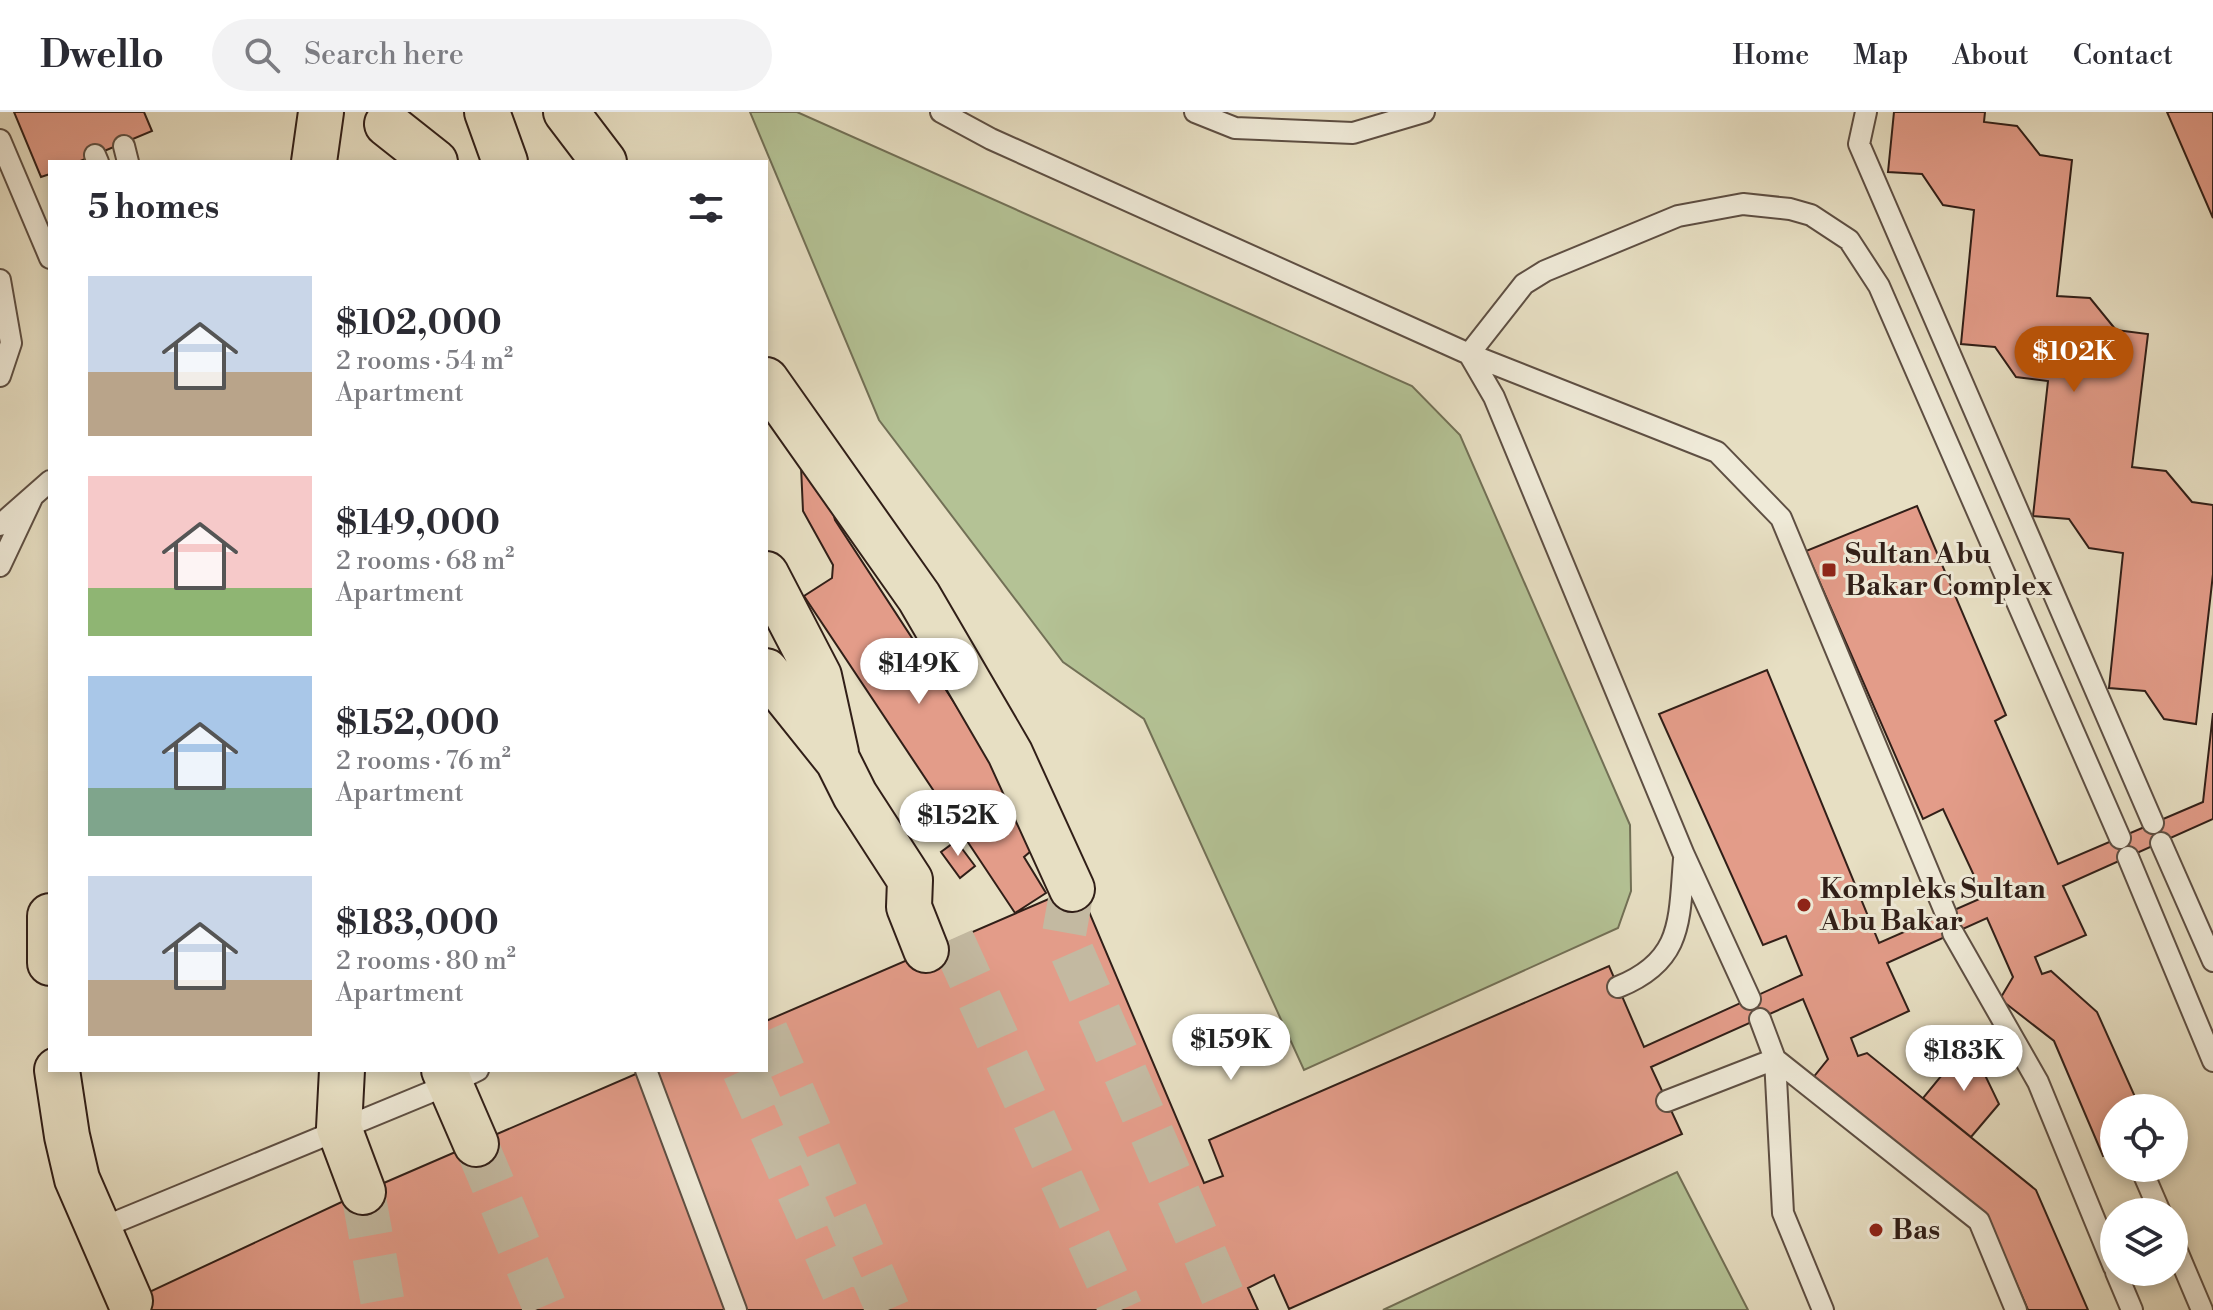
<!DOCTYPE html>
<meta charset="utf-8">
<style>
:root{--surface:#fff;--page:#f2f2f3;--text:#2b2b33;--muted:#7c7c81;--line:#e1e1e2;--accent:#b45309}
body{margin:0;font-family:"Libre Bodoni",serif;background:var(--page);color:var(--text);height:100vh;display:flex;flex-direction:column;font-size:30px;white-space:nowrap}
*{box-sizing:border-box;margin:0}
p{font-size:26px;color:var(--muted)}
.icon{flex:none;width:44px;height:44px;fill:none;stroke:currentColor;stroke-width:2;stroke-linecap:round;stroke-linejoin:round}
.map{position:relative;flex:1;overflow:hidden}
.panel{position:absolute;left:48px;top:48px;width:720px;height:912px;display:flex;flex-direction:column;background:var(--surface);border-radius:0px;box-shadow:0 4px 12px #0003}
.panel>*{flex:none}
.buttons{position:absolute;left:2100px;top:982px;display:grid;gap:16px}
.buttons a{display:grid;place-items:center;width:88px;height:88px;border-radius:50%;background:var(--surface);box-shadow:0 4px 12px #0003;font-size:40px}
.price{position:absolute;translate:-50% -68px;padding:0 18px;border-radius:28px;background:#fff;color:#222;font-size:26px;line-height:52px;filter:drop-shadow(0 2px 4px #0008)}
.price::after{content:'';position:absolute;left:50%;top:48px;width:24px;height:18px;margin-left:-12px;background:inherit;clip-path:polygon(0 0,100% 0,50% 100%)}
.price.on{background:var(--accent);color:#fff}
ul{padding:0;list-style:none}
li{display:flex;align-items:center;gap:24px;height:200px;padding:0 40px}
li span{display:grid;place-items:center;flex:none;width:224px;height:160px;border-radius:0px;color:#555}
li>.icon{margin-inline-start:auto}
span .icon{width:96px;height:96px;fill:#fffc;stroke-width:1}
li b{font-size:34px}
h2{display:flex;justify-content:space-between;align-items:center;height:96px;padding:0 40px;font-size:34px}
header{display:flex;align-items:center;gap:48px;box-sizing:border-box;height:112px;padding:0 40px;background:var(--surface);border-bottom:2px solid var(--line)}
header strong{font-size:38px}
nav{display:flex;gap:44px;margin-inline-start:auto;font-size:28px}
.search{width:560px;height:72px;background:var(--page);display:flex;align-items:center;gap:20px;box-sizing:border-box;padding:0 28px;border-radius:44px;color:var(--muted);font-size:30px}
.map>svg:first-child{display:block}
</style>
<header>
<strong>Dwello</strong>
<div class="search"><svg class="icon" aria-label="search" viewBox="0 0 24 24"><circle cx="10" cy="10" r="6"/><path d="M15 15l6 6"/></svg>Search here</div>
<nav><a>Home</a><a>Map</a><a>About</a><a>Contact</a></nav>
</header>
<div class="map">
<svg width="2213" height="1198" viewBox="0 0 2213 1198">
<rect width="100%" height="100%" fill="#e7dfc3"/>
<filter id="stains"><feTurbulence type="fractalNoise" baseFrequency=".0025" numOctaves="4"/><feColorMatrix values="0 0 0 0 .2 0 0 0 0 .09 0 0 0 0 .02 0 0 0 .5 -.17"/></filter>
<radialGradient id="worn" r=".72"><stop offset=".6" stop-color="#630" stop-opacity="0"/><stop offset="1" stop-color="#630" stop-opacity=".3"/></radialGradient>
<path fill="#b4c295" stroke="#727056" stroke-width="2" d="M750,0H797L1412,274L1460,323L1630,713L1631,779L1618,816L1304,958L1144,607L1063,550L879,308Z
M1677,1060L1748,1198H1383Z"/>
<path fill="#e39c89" stroke="#311f18" stroke-width="2" d="M14,0H144L152,19L78,50H50V62L41,65Z
M1894,0H1985L1984,10L2017,14L2040,43L2072,48L2057,184L2090,186L2116,218L2148,222L2132,355L2166,359L2192,390L2213,393V462L2196,612L2164,607L2145,579L2109,576L2123,441L2089,436L2069,407L2033,404L2048,269L2016,265L1995,235L1961,232L1974,98L1943,93L1922,62L1888,60Z
M2167,0H2213V106Z
M800,332L824,364L835,408L1044,728L1024,745L1046,781L1015,801L804,484L832,466L833,453L803,399Z
M1917,394L2006,603L1995,609L2058,752L2203,690L2213,601V707L2063,774L2086,823L2035,845L2042,862L2051,859L2097,900L2140,996H2114V1040L2103,1044L2054,929L2000,887L2013,865L1987,806L1887,851L1909,899L1851,926L1858,944L1867,941L2036,1078L2088,1198H2028L1988,1106L1812,967L1828,947L1803,887L1651,955L1682,1022L1289,1197L1274,1163L1248,1176L1258,1198H117L130,1189L363,1080L645,958H766V909L1072,777L1079,776L1204,1071L1223,1064L1209,1028L1609,854L1644,935L1802,863L1786,824L1763,833L1659,602L1767,558L1879,831L1984,785L1943,697L1923,707L1806,439Z
M964,723L967,728L960,734L975,754L960,766L941,740Z
M1969,930L1999,992L1971,1025L1923,986Z"/>
<g fill="none" stroke-linecap="round" stroke-linejoin="round">
<path stroke="#c3b9a1" stroke-width="44" stroke-dasharray="44 22" stroke-linecap="butt" d="M1072,777L1064,822L1229,1198
M952,827L1121,1198
M766,919L888,1198
M744,958L852,1198
M476,1032L546,1198
M363,1080L384,1198"/>
<g stroke="#5e4f43" stroke-width="24">
<path id="service" d="M941,0L991,27L1469,242L1717,340L1781,406L1946,802
M1195,0L1235,16L1353,21L1424,0
M1866,0L1859,32L2153,711
M0,28L50,146
M124,34L128,50
M95,43L98,50
M0,168L11,231L0,264
M1469,242L1524,172L1545,159L1678,104L1743,92L1790,97L1811,103L1849,128L1879,174L2120,726
M1469,242L1494,285L1684,743L1750,887
M0,413L50,369
M0,454L33,384
M2161,731L2213,849
M2128,745L2213,949
M1953,821L2038,970L2114,1155
M1618,875C1683,849 1679,809 1684,747
M1760,907L1775,947L1783,1101L1823,1198
M1775,947L1979,1109L2016,1198
M646,958L736,1198
M1667,989L1775,947
M2141,1056L2160,1100
M99,1117L450,972L478,958
M2174,1132L2202,1198
M2116,1160L2132,1198"/>
</g>
<g stroke="#311f18" stroke-width="48">
<path id="motorway" d="M487,0L505,50
M566,0L604,50
M387,12L435,50
M314,50L321,0
M766,268L919,485L1010,641L1072,777
M766,462L819,564L836,641
M766,559L838,649L855,683L910,768L909,795L926,838
M50,804V851
M57,958L67,1024L77,1067L130,1189
M342,958L339,1016L363,1080
M444,958L476,1032"/>
</g>
<use href="#service" stroke="#efead8" stroke-width="20"/>
<use href="#motorway" stroke="#e7dfc3" stroke-width="44"/>
</g>
<g fill="#8f2418" stroke="#efead8" stroke-width="3">
<rect x="1821" y="450" width="16" height="16" rx="4"/>
<circle cx="1804" cy="793" r="8"/>
<circle cx="1876" cy="1118" r="8"/>
</g>
<g text-anchor="middle" dominant-baseline="central" stroke-width="6" stroke-linejoin="round" paint-order="stroke">
<g font-size="28" font-weight="bold" fill="#311f18" stroke="#efead8" text-anchor="start">
<text x="1845" y="442">Sultan Abu<tspan x="1845" dy="32">Bakar Complex</tspan></text>
<text x="1820" y="777">Kompleks Sultan<tspan x="1820" dy="32">Abu Bakar</tspan></text>
<text x="1892" y="1118">Bas</text>
</g>
</g>
<rect width="100%" height="100%" filter="url(#stains)"/>
<rect width="100%" height="100%" fill="url(#worn)"/>
</svg>
<div class="buttons">
<a><svg class="icon" aria-label="locate" viewBox="0 0 24 24"><circle cx="12" cy="12" r="6"/><path d="M12 2v4M12 18v4M2 12h4M18 12h4"/></svg></a>
<a><svg class="icon" aria-label="layers" viewBox="0 0 24 24"><path d="M12 4l9 5-9 5-9-5zM3 14l9 5 9-5"/></svg></a>
</div>
<b class="price on" style="left:2074px;top:282px">$102K</b>
<b class="price" style="left:919px;top:594px">$149K</b>
<b class="price" style="left:958px;top:746px">$152K</b>
<b class="price" style="left:1231px;top:970px">$159K</b>
<b class="price" style="left:1964px;top:981px">$183K</b>
<section class="panel">
<h2>5 homes<svg class="icon" aria-label="filters" viewBox="0 0 24 24"><path d="M4 7h16M4 17h16"/><circle cx="9" cy="7" r="2"/><circle cx="15" cy="17" r="2"/></svg></h2>
<ul>
<li><span style="background:linear-gradient(#c9d6e8 60%,#b9a48a 0)"><svg class="icon" aria-label="home" viewBox="0 0 24 24"><path d="M3 11l9-7 9 7M6 9v11h12V9"/></svg></span><div><b>$102,000</b><p>2 rooms · 54 m²</p><p>Apartment</p></div></li>
<li><span style="background:linear-gradient(#f6c9c9 70%,#8fb573 0)"><svg class="icon" aria-label="home" viewBox="0 0 24 24"><path d="M3 11l9-7 9 7M6 9v11h12V9"/></svg></span><div><b>$149,000</b><p>2 rooms · 68 m²</p><p>Apartment</p></div></li>
<li><span style="background:linear-gradient(#a9c7e8 70%,#7fa58c 0)"><svg class="icon" aria-label="home" viewBox="0 0 24 24"><path d="M3 11l9-7 9 7M6 9v11h12V9"/></svg></span><div><b>$152,000</b><p>2 rooms · 76 m²</p><p>Apartment</p></div></li>
<li><span style="background:linear-gradient(#c9d6e8 65%,#b9a48a 0)"><svg class="icon" aria-label="home" viewBox="0 0 24 24"><path d="M3 11l9-7 9 7M6 9v11h12V9"/></svg></span><div><b>$183,000</b><p>2 rooms · 80 m²</p><p>Apartment</p></div></li>
</ul>
</section>
</div>
